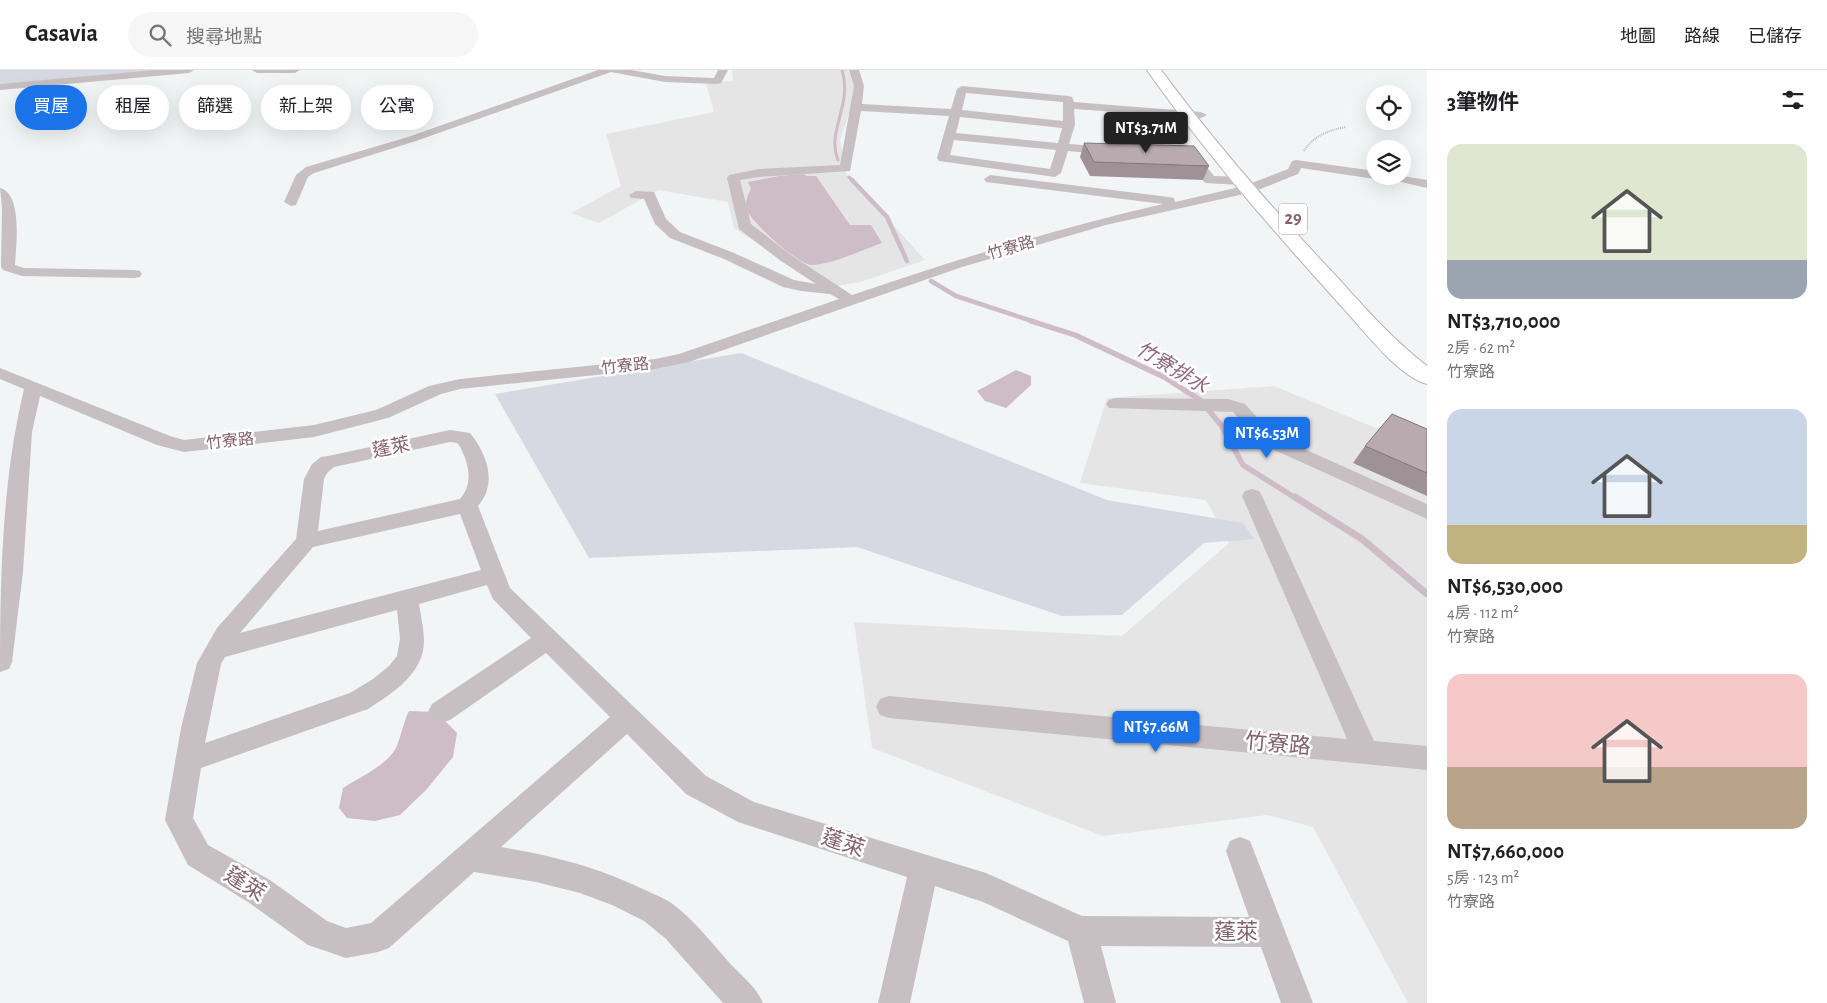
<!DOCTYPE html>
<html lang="zh-TW">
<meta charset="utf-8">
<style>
:root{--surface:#fff;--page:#f6f6f6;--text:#202124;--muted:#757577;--line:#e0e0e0;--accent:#1a73e8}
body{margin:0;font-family:"Alegreya Sans","Noto Sans TC",sans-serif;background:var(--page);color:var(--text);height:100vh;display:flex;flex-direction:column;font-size:19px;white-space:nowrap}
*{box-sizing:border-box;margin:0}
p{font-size:16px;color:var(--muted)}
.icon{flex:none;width:28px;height:28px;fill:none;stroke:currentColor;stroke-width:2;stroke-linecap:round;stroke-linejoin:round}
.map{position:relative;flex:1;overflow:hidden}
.drawer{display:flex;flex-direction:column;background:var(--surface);width:400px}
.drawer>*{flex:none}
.top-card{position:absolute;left:15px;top:15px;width:475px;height:45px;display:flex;gap:10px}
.controls{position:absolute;left:1366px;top:15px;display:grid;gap:10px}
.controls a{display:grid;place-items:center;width:45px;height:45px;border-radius:50%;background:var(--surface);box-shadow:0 5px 20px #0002;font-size:25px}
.price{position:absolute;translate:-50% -42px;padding:0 11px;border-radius:5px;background:var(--accent);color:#fff;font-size:16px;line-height:32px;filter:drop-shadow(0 1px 2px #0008)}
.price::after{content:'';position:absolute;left:50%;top:30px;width:15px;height:11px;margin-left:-8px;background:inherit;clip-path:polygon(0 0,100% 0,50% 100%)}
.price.current{background:#222;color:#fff}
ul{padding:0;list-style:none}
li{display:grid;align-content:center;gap:10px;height:265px;padding:0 20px}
li span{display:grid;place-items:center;height:155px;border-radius:15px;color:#555}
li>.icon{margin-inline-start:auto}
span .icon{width:90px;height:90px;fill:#fffc;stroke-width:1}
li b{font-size:21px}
h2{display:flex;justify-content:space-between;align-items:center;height:60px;padding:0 20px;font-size:21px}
.chip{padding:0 18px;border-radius:22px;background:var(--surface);box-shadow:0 5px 20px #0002;font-size:18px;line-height:45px}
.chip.current{background:var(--accent);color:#fff}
header{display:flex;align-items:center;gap:30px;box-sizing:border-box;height:70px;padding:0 25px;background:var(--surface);border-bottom:1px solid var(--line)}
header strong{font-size:24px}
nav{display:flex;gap:28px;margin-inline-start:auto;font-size:18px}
.search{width:350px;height:45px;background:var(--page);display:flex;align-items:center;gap:12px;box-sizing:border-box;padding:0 18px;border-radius:28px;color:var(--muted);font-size:19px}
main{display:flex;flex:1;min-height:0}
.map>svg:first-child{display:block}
</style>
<header>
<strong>Casavia</strong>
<div class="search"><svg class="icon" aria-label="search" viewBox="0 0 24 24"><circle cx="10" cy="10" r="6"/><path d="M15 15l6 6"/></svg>搜尋地點</div>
<nav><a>地圖</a><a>路線</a><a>已儲存</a></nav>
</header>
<main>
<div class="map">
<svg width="1427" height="933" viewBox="0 0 1427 933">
<rect width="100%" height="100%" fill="#f1f5f6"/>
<path fill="#e5e5e6" d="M732,0H848L858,19L840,69L846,103L925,190L860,212L825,218L734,158L728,132L658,120L599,153L571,143L621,116L606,64L714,42L706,13L733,11Z
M1274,316L1427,379V933H1408L1313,757L1267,745L1103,766L872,678L854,552L1122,566L1229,473L1206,430L1080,413L1107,328Z"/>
<path fill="#d7d9e2" d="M0,0H166L0,18Z
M741,283L1107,430L1243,453L1254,469L1204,473L1122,545L1062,546L857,477L589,488L495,324Z"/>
<path fill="#cebcc6" d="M803,104L807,106H816L850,155H871L882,173C862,180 831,195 811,195C798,194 752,153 747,140C744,132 748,126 751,118L748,112L779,106Z
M1016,300L1031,306V315L1006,338L985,331L977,321Z
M409,641L436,642L457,663L453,687L426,720L400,745L375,751L347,748L339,738L343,718C360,707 386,696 396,678C401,667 403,653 409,641Z"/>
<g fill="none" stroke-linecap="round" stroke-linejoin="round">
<path stroke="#cebcc6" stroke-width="3" d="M838,90C826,61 853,35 842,0
M849,107L853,112"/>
<path stroke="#cebcc6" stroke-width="4.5" d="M852,110L887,147L907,191
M931,211L956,226L1035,252"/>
<path stroke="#cebcc6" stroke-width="5.5" d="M1031,251L1075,265L1164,307L1200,330L1221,355L1243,395L1297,429"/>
<path stroke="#cebcc6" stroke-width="7" d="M1295,427L1362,469L1427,524"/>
<g stroke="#bab0b4" stroke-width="2">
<path id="major" d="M1147,0H1161C1215,73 1275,142 1338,208C1366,239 1394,271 1427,296V314C1399,307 1363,260 1343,238C1274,162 1206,84 1147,0Z"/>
</g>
<path stroke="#bfb9bb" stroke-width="2" stroke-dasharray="1 1" stroke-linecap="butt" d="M1304,81C1313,66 1329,60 1346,57"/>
<path fill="#c8bfc2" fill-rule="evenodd" d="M155,0H194L189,3L0,20V14Z
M252,0H300L295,3H257Z
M598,0H631L665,6L714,8L718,0H728L721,13L717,14L665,12L611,2L416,71L314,103L308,107L296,135L291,136L284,132L296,105L306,97L408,67Z
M849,0H859L864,16L862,34L951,39L957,19L962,16L1068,26L1072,27L1074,32L1201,42L1207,45L1201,48L1074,39L1075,55L1069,74L1110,77L1116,81L1110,85L1068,81L1061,103L1055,107L939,91L937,88L949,46L861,41L850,101L759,107L740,110L751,154L791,185L852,225C955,190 1058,158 1163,134L986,112L984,109L990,105L1169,127L1174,128L1175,132L1244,116L1288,99L1292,91L1296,90L1375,101V106H1402L1427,110V118L1380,107L1375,109L1301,98L1298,104L1253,122L1106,155L962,197L689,292L655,299L460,319L441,324L388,348L314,367L184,382L157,375L40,326L32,362L23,502L12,592L9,599L0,602C0,508 2,411 24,319L0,309V298L170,366L184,370L314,355L376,340L429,316L460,309L655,289L679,284L839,229L830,224L801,221L783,217L724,189L670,168L655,154L644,129L631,128L629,125L636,121L654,122L666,149L680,162L734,183L794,210L816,214L781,191L739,159L727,108L729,105L759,99L840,95L854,16ZM966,23L1063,32V51L962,40ZM960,47L1062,58L1058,73L956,63ZM954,70L1056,80L1050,99L950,85Z
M1193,84L1197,85L1214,106L1241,107L1247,111L1241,115L1205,113L1189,92L1180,91L1178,88L1184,84Z
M0,118C23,124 16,176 15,195L24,198L135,200L140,201L142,204L140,207L135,208L22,206L3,200L1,197L2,139Z
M1115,328L1228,329L1245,334L1273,365L1427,434V449L1259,373L1233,342L1109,338L1106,334L1109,330Z
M450,360L470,363C487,384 498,413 478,436L510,518L706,706L754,732L986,803L1082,846L1249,847L1226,781L1230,771L1240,767L1250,771L1313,933H1281L1261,877L1101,876L1116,933H1084L1068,871L983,832L935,816L910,933H878L907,807L738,752L686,724L627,664L501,777C550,785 598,797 643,819C653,824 665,828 674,835C694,850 710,871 727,890C739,904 756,916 763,933H723L665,868L644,851L612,835L580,823L536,812L474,802L389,878L378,882L346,888L308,875L248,832L188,795L165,750L181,658L197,593L217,558L296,469L304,409L312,394L321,387L328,386ZM450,372L457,373L459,375C469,393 474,413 460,429L318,461L324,409L327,403L334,397ZM460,444L481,500L240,563L313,477ZM487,515L493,529L531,568L432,634L428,642L432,650L441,653L450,650L546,583L610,647L371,853L346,858L327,851L270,810L208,775L193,748L201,698L368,639C390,625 417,608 423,581C426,566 421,548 419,534ZM397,540L400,569L397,586L389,596L373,609L350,623L205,673L221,594L225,587Z
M1252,419L1259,421L1262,426L1374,671L1427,676V700L889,648L880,645L876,637L880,629L889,626L1347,669L1242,426L1245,421Z"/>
<use href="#major" fill="#fff" fill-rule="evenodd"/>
</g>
<path fill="#9f9297" d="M1084,73L1209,96L1203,110L1090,106L1080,87Z
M1427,359V426L1353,393L1365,376Z"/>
<path fill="#b9aab0" stroke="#82777b" d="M1084,73L1194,76L1209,96L1094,92Z
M1392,344L1427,359V403L1365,376Z"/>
<g text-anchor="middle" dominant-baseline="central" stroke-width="5" stroke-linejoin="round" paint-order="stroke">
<g font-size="16" fill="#85626e" stroke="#fff">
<text transform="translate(1011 178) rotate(-16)">竹寮路</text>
<text transform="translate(625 296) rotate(-6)">竹寮路</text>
<text transform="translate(230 371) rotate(-6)">竹寮路</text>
</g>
<rect fill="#fff" stroke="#aa919a" stroke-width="1" x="1279" y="133.5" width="28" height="31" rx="4"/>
<g font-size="18" font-weight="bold" fill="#85626e">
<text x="1293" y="149">29</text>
</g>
<g font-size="19" fill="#85626e" stroke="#fff">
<text transform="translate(391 378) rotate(-12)">蓬萊</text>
</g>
<g font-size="20" font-style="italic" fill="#91667d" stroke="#fff">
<text transform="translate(1172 298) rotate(31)">竹寮排水</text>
</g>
<g font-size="22" fill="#85626e" stroke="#fff">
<text transform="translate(1278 674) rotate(5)">竹寮路</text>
<text transform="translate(843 773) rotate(18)">蓬萊</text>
<text transform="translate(245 814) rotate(32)">蓬萊</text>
<text x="1236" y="862">蓬萊</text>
</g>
</g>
</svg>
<div class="controls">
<a><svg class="icon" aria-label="locate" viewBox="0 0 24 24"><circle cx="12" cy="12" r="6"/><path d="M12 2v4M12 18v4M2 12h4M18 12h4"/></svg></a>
<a><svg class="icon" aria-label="layers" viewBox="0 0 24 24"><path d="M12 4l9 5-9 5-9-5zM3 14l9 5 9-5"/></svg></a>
</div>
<b class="price current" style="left:1146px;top:84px">NT$3.71M</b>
<b class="price" style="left:1267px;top:389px">NT$6.53M</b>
<b class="price" style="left:1156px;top:683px">NT$7.66M</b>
<div class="top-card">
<a class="chip current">買屋</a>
<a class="chip">租屋</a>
<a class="chip">篩選</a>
<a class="chip">新上架</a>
<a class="chip">公寓</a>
</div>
</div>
<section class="drawer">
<h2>3筆物件<svg class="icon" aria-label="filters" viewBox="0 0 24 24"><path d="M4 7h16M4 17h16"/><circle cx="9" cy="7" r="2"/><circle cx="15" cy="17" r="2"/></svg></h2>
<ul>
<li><span style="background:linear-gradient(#dfe7d0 75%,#9aa5b1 0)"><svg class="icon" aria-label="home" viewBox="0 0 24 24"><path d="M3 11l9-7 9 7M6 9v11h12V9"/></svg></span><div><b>NT$3,710,000</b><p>2房 · 62 m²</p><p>竹寮路</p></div></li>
<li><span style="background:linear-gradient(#c9d6e8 75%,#c2b280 0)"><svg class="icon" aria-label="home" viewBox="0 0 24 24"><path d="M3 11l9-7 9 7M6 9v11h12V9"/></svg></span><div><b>NT$6,530,000</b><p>4房 · 112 m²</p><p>竹寮路</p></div></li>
<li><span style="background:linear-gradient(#f6c9c9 60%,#b9a48a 0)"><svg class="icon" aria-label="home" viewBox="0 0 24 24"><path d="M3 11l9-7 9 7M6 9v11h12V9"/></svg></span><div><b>NT$7,660,000</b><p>5房 · 123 m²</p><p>竹寮路</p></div></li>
</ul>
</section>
</main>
